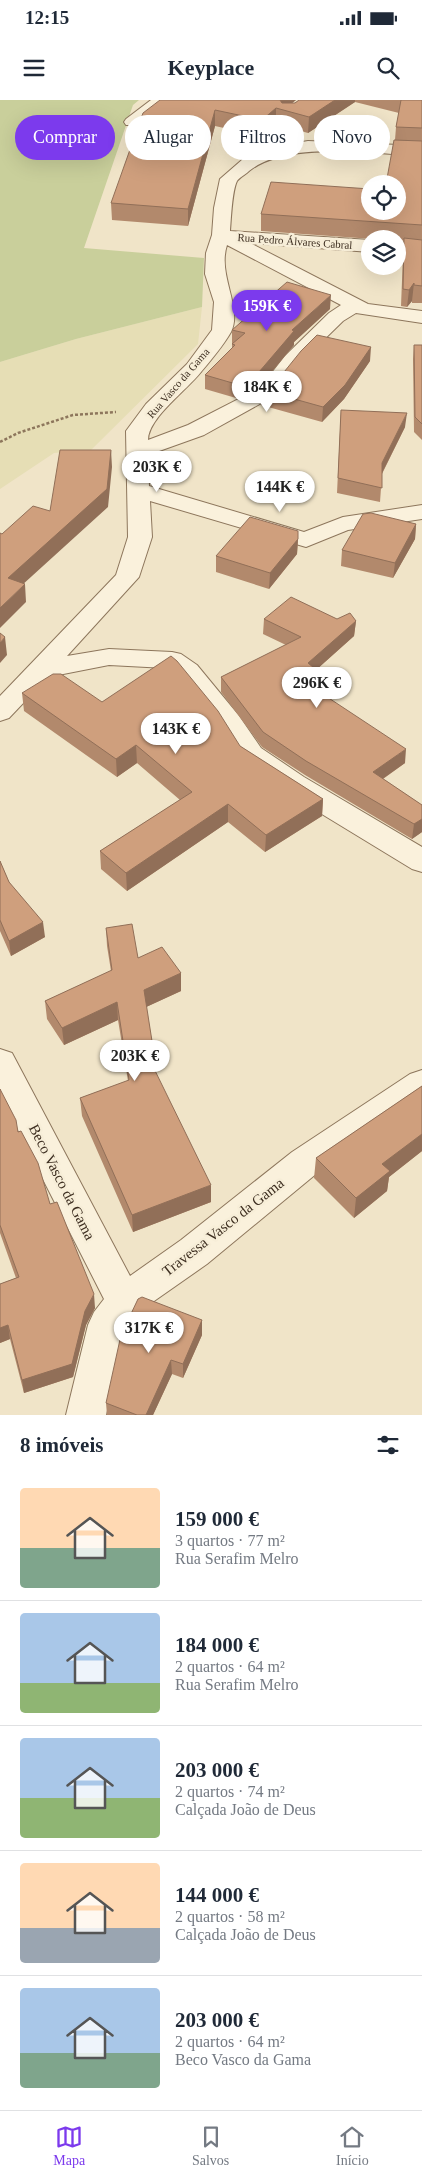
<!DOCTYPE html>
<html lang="pt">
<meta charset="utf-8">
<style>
:root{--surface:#fff;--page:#f6f6f7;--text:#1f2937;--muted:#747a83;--line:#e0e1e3;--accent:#7c3aed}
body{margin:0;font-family:Georgia,serif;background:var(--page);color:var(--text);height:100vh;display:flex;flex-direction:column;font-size:19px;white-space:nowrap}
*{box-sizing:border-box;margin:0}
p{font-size:16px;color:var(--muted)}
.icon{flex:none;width:28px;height:28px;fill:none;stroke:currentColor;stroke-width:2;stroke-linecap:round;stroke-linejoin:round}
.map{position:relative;height:1315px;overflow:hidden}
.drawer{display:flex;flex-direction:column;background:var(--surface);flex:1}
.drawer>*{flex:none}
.top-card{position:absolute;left:15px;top:15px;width:392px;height:45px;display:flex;gap:10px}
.fabs{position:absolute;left:361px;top:75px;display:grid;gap:10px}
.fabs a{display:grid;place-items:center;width:45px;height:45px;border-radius:50%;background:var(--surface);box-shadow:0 5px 20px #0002;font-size:25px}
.price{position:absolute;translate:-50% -42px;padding:0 11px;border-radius:18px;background:#fff;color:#222;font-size:16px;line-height:32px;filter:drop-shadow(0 1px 2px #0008)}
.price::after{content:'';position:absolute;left:50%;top:30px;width:15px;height:11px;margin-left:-8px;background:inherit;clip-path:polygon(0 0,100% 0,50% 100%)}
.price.on{background:var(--accent);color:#fff}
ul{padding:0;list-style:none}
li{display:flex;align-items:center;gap:15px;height:125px;padding:0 20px}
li+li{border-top:1px solid var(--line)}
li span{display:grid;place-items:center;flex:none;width:140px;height:100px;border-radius:5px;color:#555}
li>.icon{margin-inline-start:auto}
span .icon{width:60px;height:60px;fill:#fffc;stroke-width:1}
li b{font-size:21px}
h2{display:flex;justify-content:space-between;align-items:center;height:60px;padding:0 20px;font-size:21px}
.chip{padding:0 18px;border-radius:22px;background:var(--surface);box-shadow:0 5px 20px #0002;font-size:18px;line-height:45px}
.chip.on{background:var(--accent);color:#fff}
.status{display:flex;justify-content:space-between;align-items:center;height:35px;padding:0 25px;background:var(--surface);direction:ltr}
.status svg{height:14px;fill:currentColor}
header{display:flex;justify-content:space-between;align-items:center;height:65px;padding:0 20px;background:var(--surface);font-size:22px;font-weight:700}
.tab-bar{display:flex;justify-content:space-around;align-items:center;height:70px;border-top:1px solid var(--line);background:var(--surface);font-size:14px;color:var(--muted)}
.tab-bar a{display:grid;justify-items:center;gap:2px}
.tab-bar .on{color:var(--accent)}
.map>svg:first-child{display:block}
</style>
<div class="status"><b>12:15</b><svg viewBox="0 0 49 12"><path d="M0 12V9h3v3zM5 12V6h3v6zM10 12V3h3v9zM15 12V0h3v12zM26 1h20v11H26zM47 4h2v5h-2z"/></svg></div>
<header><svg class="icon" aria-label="menu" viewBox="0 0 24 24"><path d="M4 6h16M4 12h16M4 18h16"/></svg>Keyplace<svg class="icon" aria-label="search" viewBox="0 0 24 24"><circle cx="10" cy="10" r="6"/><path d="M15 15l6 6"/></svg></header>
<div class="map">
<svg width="422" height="1315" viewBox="0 0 422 1315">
<rect width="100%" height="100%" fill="#f0e4c8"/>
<path fill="#e6deb5" d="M202,207L198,244L91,350L54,353L0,389V262L76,239Z"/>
<path fill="#c9cf9b" d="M0,0H139L133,5L84,148L204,158L202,207L76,239L0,262Z"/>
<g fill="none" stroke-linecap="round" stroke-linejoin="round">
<g stroke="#8d765c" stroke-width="2">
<path id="street" d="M151,0H169L138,25H126L124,22L126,19Z
M308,41L422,46V56C374,54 288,40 249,71C246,74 239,78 237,81C232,91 231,119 230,131L370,140V152L250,143L368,204L422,211V223L356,213L343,221L299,264L274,296L204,335L148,355L149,386L304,432L343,417L422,405V419L348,430L306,447L150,401L152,437L139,477L67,556L109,549L172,552L181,554L197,565L239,616L261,648L304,677L422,747V772L412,769L284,691L241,662L219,628L179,577L166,568L109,565L48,577L9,618L0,621V596L116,475L128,437L126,331L146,304L187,264L212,230L214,202L205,174L206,153L212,135L214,108L220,79L243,59L273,47ZM227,145L341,205L329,213L285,256L260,288L188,325L148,340C148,318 187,290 201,272C211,260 223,246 231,232C243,208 217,175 227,145Z
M398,142L422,144V156L398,153Z
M0,949L12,953L130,1176L181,1140L292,1052L410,974L422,970V1002L316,1074L207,1164L137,1213L124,1232L106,1315H66L88,1225L94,1212L104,1199L0,995Z"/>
</g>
<path stroke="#8d765c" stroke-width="2.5" stroke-dasharray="3 2" stroke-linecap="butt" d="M0,342L18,333L73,315L116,312"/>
<use href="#street" fill="#faf1dc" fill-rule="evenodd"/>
</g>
<path fill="#b2896c" d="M160,0H296L292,3H295L299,0H422V203H412V201L407,207L401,206L403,155L404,141L398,140V139H373L261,131V114L398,111L395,40L396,27L399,13L355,2L308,33L276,24L261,36L215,26L188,126L112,120L111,103Z
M330,209L294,242V245L259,287L236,298L205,289V275L232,248V230Z
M414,245H422V340L414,332L413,259Z
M370,261L344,299L322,322L261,305L262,290Z
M341,310L405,327L382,374L380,402L337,393Z
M416,424L415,439L393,478L341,466L342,450Z
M298,439L297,454L269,489L216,472V456Z
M264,519H337L356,521L354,536L316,570L325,577L324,591L321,593L405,663L383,679L422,705V732L412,739L305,675L262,647L221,592V577L286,545L263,534Z
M22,593L102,602L240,646L323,699L322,716L265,752L228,722L127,791L101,769L100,751L180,700L137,663L117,677L24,611Z
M0,761L9,782L45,837L11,856L0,831Z
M106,828L138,858L181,873V891L146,907L152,941L153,958L149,959L211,1102L133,1132L82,1016L80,998L128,981L118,920L64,945L47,919L45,901L111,871L107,846Z
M422,986V1051L389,1077L387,1091L354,1118L314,1078L316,1058Z
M0,989L18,1032L95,1208L86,1225L73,1277L24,1293L10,1239L0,1243V1184L16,1178L0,1133Z
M202,1220V1235L183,1278L172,1274L153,1315H107L106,1303Z"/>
<path fill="#916f58" d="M279,0H296L283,10Z
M335,0H355V2L308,33L309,17Z
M276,8V24L261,36L262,20Z
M215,10V26L188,126V109Z
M414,183L412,201L407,207L409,190Z
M331,195L330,209L294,242V245L259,287L236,298V284L292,230Z
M371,247L370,261L344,299L322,322L323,307Z
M407,313L405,327L380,377L382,363Z
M111,350L112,367L108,407L10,496L8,478Z
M416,424L415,439L393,478L395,463Z
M298,439L297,454L269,489L270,473Z
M25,484L26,502L0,528V508Z
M356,521L354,536L307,578L308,563Z
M5,537L7,555L0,563V543Z
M325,577L324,591L308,600L309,585Z
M136,645L137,663L117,677L116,659Z
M406,649L405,663L371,687L373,672Z
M323,699L322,716L265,752L266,735Z
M228,704V722L127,791L126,773Z
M422,719V732L412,739L414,724Z
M43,822L45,837L11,856L9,841Z
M181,873V891L144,908V890Z
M117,902L118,920L64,945L62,928Z
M422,1034V1051L389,1077L387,1091L354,1118L356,1098L382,1064Z
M211,1085V1102L133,1132L132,1115Z
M94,1194L95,1208L86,1225L73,1277L24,1293L22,1280L85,1211Z
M202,1220V1235L183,1278V1264Z
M8,1225L10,1239L0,1243V1228Z
M171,1260L172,1274L153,1315H146Z"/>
<path fill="#cf9f7d" stroke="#916f58" d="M160,0H280L282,3H295L299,0H335L309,17L276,8L262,20L215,10L188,109L111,103L143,13Z
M401,0H422V28L396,27Z
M394,40L422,41V125L261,114L271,82L370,89V111H398V84H386Z
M404,138L422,140V186L414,185V183L409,190L403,189Z
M287,182L331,195L292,230L294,231L259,272L236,284L205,275L235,245L232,244L245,233L232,230Z
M317,235L371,247L345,285L323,307L262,290L276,282L301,251Z
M414,245H422V324L415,317Z
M341,310L407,313L382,363V388L338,378Z
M60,350H111L107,389L8,478L25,484L0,508V433L2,434L33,406L50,411Z
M371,413L416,424L395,463L342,450L363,414Z
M250,417L298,431V439L270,473L216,456Z
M291,497L337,519L350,513L356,521L308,563L325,577L309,585L406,649L373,672L422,705V719L414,724L306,661L263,632L221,577L301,537L264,519Z
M0,533L5,537L0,543Z
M171,556L177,561L218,611L240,646L323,699L266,735L228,704L126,773L100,751L192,692L136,645L116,659L22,593L53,574H61L102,602Z
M0,761L9,782L43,822L9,841L0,820Z
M132,824L138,858L162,847L181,873L144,890L152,941L141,942L211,1085L132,1115L80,998L129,980L117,902L62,928L45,901L112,870L106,828Z
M422,986V1034L382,1064L390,1071L356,1098L316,1058Z
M0,989L16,1020L18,1032L21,1031L38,1063L50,1104L57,1102L94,1194L85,1211L72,1264L22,1280L8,1225L0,1228V1184L19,1177L0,1125Z
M142,1197L202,1220L183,1264L171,1260L146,1315H137L106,1303L121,1235L138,1199Z"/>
<g text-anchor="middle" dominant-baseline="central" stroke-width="5" stroke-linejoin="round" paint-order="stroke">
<g font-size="11" fill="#3d2e20" stroke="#f7eed8">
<text transform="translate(295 141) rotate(4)">Rua Pedro Álvares Cabral</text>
<text transform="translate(178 283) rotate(-49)">Rua Vasco da Gama</text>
</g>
<g font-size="15" fill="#3d2e20" stroke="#f7eed8">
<text transform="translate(62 1082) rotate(63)">Beco Vasco da Gama</text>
<text transform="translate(223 1127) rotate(-38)">Travessa Vasco da Gama</text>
</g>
</g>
</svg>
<div class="fabs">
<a><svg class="icon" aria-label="locate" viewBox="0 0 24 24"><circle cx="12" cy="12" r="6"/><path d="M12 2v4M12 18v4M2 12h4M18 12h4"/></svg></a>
<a><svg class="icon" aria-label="layers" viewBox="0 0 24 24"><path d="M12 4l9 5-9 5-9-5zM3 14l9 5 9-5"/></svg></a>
</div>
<b class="price on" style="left:267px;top:232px">159K €</b>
<b class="price" style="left:267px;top:313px">184K €</b>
<b class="price" style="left:157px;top:393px">203K €</b>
<b class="price" style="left:280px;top:413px">144K €</b>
<b class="price" style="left:317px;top:609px">296K €</b>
<b class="price" style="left:176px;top:655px">143K €</b>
<b class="price" style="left:135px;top:982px">203K €</b>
<b class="price" style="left:149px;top:1254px">317K €</b>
<div class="top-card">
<a class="chip on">Comprar</a>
<a class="chip">Alugar</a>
<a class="chip">Filtros</a>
<a class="chip">Novo</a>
</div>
</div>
<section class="drawer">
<h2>8 imóveis<svg class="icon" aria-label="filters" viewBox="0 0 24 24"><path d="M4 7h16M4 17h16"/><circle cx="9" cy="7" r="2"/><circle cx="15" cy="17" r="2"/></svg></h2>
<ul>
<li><span style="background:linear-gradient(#ffd9b3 60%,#7fa58c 0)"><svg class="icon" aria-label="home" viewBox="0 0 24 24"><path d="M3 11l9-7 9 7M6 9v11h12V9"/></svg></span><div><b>159 000 €</b><p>3 quartos · 77 m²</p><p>Rua Serafim Melro</p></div></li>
<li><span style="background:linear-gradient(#a9c7e8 70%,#8fb573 0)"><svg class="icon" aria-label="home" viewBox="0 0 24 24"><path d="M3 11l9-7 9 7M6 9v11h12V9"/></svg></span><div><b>184 000 €</b><p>2 quartos · 64 m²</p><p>Rua Serafim Melro</p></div></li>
<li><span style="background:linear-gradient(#a9c7e8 60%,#8fb573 0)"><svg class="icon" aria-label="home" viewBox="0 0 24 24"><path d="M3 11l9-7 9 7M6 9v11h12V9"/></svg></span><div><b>203 000 €</b><p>2 quartos · 74 m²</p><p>Calçada João de Deus</p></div></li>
<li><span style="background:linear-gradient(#ffd9b3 65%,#9aa5b1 0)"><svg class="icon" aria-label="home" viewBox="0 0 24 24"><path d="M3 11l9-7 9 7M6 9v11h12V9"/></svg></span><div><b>144 000 €</b><p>2 quartos · 58 m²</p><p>Calçada João de Deus</p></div></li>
<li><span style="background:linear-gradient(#a9c7e8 65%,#7fa58c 0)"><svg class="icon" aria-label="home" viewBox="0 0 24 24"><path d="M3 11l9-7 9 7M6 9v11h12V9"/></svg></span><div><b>203 000 €</b><p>2 quartos · 64 m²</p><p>Beco Vasco da Gama</p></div></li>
</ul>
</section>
<nav class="tab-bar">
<a class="on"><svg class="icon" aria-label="map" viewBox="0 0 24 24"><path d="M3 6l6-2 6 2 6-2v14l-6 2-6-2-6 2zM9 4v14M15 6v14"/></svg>Mapa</a>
<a><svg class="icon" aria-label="saved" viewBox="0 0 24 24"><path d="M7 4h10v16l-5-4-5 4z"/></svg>Salvos</a>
<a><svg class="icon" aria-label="home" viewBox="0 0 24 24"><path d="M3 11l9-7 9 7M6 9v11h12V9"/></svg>Início</a>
</nav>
